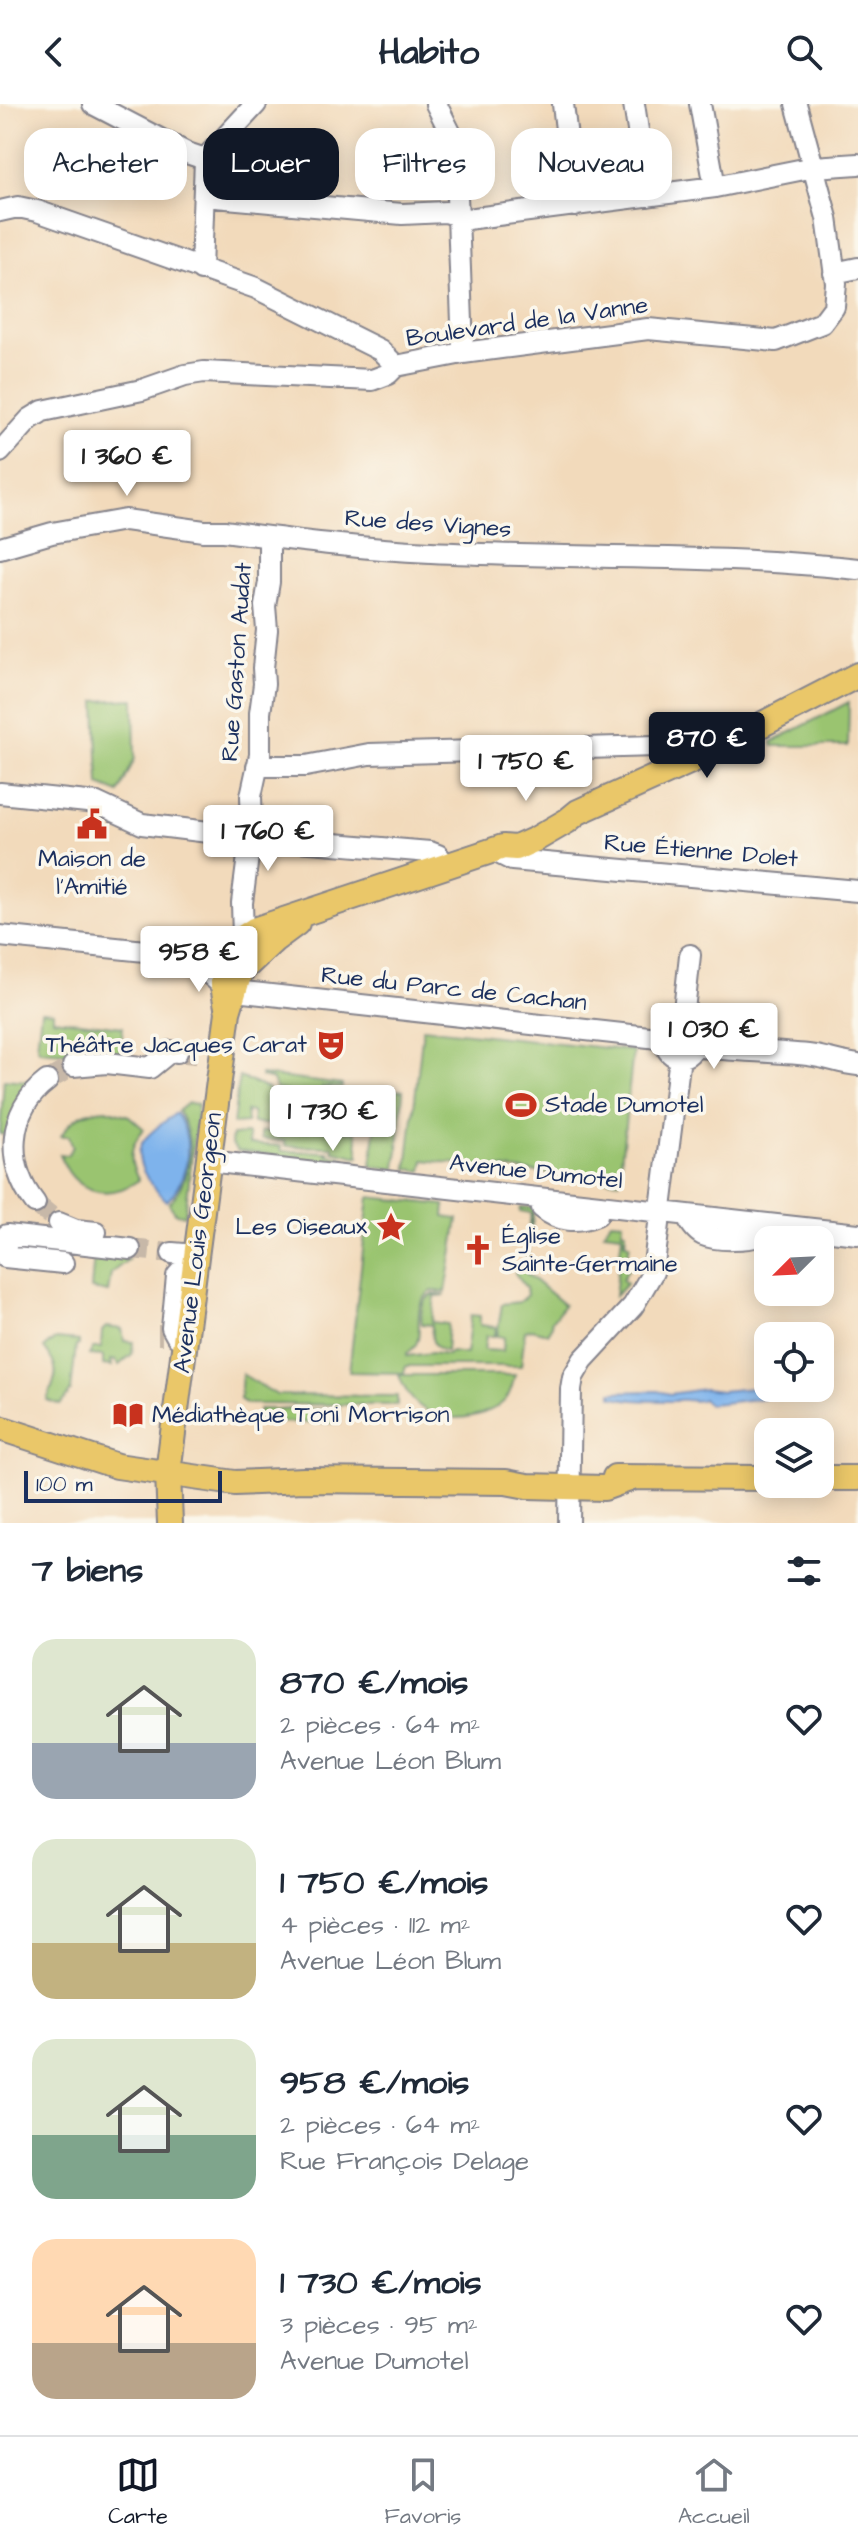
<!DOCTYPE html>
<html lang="fr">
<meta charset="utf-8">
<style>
:root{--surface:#fff;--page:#f6f6f7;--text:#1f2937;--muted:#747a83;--line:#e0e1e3;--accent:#111827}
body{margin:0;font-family:"Architects Daughter",sans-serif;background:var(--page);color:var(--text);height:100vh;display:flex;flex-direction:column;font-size:30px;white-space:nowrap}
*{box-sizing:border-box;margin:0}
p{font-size:26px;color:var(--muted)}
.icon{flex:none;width:44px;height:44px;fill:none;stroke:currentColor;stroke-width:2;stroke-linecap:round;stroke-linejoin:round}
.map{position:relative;height:1419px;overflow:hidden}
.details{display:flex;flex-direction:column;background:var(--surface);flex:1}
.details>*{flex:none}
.banner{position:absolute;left:24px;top:24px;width:810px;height:72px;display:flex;gap:16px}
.needle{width:52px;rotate:246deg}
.fabs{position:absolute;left:754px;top:1122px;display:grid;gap:16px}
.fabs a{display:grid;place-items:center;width:80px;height:80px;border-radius:16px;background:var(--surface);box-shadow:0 4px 20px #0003;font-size:40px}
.scale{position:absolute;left:24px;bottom:20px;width:198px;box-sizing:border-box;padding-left:8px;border:4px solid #1b2f5e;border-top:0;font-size:22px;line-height:28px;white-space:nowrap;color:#1b2f5e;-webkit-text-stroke:6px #fbf7ec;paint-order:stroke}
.price{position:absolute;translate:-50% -68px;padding:0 18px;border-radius:8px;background:#fff;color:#222;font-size:26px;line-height:52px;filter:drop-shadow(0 2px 4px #0008)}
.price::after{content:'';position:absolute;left:50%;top:48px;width:24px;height:18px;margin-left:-12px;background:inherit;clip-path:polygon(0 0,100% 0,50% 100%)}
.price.current{background:var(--accent);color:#fff}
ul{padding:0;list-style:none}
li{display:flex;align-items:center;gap:24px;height:200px;padding:0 32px}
li span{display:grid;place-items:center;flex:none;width:224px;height:160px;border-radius:24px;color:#555}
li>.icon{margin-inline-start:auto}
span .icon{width:96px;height:96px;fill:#fffc;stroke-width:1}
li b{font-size:34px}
h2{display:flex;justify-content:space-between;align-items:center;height:96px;padding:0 32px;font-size:34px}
.pill{padding:0 28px;border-radius:24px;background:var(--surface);box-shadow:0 4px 20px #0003;font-size:28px;line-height:72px}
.pill.current{background:var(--accent);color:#fff}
header{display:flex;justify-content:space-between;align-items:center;height:104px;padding:0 32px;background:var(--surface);font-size:36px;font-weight:700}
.dock{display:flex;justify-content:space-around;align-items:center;height:112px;border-top:2px solid var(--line);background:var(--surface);font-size:22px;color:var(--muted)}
.dock a{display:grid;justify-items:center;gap:4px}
.dock .current{color:var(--accent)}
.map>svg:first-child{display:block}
</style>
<header><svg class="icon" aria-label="back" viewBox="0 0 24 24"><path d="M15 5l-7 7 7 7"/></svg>Habito<svg class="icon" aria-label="search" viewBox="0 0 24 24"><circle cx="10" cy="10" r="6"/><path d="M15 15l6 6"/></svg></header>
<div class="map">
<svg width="858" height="1419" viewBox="0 0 858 1419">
<rect width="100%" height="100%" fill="#fbf7ec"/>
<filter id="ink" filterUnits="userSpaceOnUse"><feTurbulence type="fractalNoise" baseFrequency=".0125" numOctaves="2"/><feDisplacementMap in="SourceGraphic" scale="16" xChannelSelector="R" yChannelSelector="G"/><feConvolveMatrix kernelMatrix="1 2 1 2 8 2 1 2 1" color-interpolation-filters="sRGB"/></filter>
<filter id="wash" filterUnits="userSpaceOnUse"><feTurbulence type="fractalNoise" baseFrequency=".006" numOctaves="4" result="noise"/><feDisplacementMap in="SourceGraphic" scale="32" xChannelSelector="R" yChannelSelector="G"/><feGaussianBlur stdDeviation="1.8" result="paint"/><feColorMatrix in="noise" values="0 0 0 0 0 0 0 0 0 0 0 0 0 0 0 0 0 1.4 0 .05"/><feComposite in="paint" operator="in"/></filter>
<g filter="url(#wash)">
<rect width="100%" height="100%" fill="#f2dabb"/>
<path fill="#9ac470" stroke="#5a7a67" stroke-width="2" d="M134,595L135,654L119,689L99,681L96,597Z
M849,598L848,642H773L772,638Z
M41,907L53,908V915L123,923L120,951L73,945L71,949L40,946L37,942Z
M423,924L633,947L619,1077L424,1056L422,1067L407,1065Z
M261,971L342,981V984L322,983L321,986L350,988L351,994L300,993L299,998L291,997L290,988L276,985L273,976L261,973Z
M239,973L268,985V992L279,993V996L286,997V1001L303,1003V1005L281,1002V1004L304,1010L303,1013H295V1016L302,1017V1023L253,1019L252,1008L246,1007L247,1019L233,1020Z
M4,975L39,978L11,1031L0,1030Z
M379,985L403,987L396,1065L371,1062L376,1018L371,1017L370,1015H376L378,1000H370V996L378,997Z
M188,999L198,1000L185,1111L176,1110L169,1100C191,1073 197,1037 178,1007Z
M106,1005L129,1012L144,1025C130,1041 127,1057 139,1076C107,1098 72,1088 60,1050L67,1051L73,1043L69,1032H61C71,1014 86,1006 106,1005Z
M309,1025L356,1028L359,1053L333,1047V1043L285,1042V1037L261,1035V1028L309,1027Z
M248,1030L249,1040L281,1042V1047L329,1048L327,1050L360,1059L359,1061L237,1047L231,1039L232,1031Z
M369,1093L445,1101L444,1113L458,1115L446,1188L432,1187C405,1205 432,1235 407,1249V1252L432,1249L447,1251L451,1248L466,1250L471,1211L480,1212V1221L496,1223L495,1232H486L484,1246L503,1247L504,1233L497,1232L502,1200L519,1198L527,1191L526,1184L515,1169V1165L525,1166L531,1109L520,1107L521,1103L534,1104L526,1169L564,1201L551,1218L552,1221L547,1229L532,1225L525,1227L521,1262H406L404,1269L349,1268Z
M611,1117L623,1118L622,1127H626L625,1139L630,1140L626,1158L631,1160L622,1176L627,1179L615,1192L622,1130L604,1128Z
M94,1150L129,1155L111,1169L108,1188L91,1185Z
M434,1190L446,1191L435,1192L432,1218L448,1220L446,1247C431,1245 431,1233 432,1221L422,1220C420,1208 422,1195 434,1190Z
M106,1223L122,1225L124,1237L133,1238L132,1250L119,1261L116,1257L111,1256L112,1262L103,1261V1252L89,1251L93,1244H101L102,1227Z
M55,1235L79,1237V1241L76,1242L71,1287L60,1301L47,1296C57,1271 61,1266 44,1244Z
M242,1270L277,1291L397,1292V1301L246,1300L240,1295Z
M399,1271H515C513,1278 511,1289 506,1295C499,1304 483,1310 473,1312C438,1320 410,1304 399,1271Z
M259,1305H339L340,1319L261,1318L257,1317Z"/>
<path fill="#7eb3ec" stroke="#4c71a5" stroke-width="2" d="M176,1009C195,1035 189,1074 167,1097C152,1083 128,1056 145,1035C153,1025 166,1017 176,1009Z
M763,1283L777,1284L778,1286C777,1288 776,1290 774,1292C769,1294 714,1300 708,1300L703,1295C694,1300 684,1293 675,1297C654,1296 631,1298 612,1292V1288L657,1287L670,1290L704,1285L721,1287Z"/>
</g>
<g filter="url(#ink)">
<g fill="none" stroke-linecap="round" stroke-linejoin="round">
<path stroke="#c7b8a8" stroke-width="20" stroke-dasharray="20 10" stroke-linecap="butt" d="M177,948L204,951
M47,977L73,962
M35,1099L59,1119
M130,1145L172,1149
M158,1231H162"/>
<g stroke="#86848c" stroke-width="24">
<path id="minor" d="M93,0L187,49L205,55
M563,0L575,102
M634,0L648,92
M700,0L715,83
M205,55L256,0
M204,92L402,110L446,108L458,112L454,36L436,0
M0,107L18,103L37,107L256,184L380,246L396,262
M201,166L205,55
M834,169L858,164
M463,245L458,112L467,115L715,83L814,63L858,60
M396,262L463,249L648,225L776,237L822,219L834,203L836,179L827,114L796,0
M0,348L30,315L43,307L142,286L185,271L204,268L372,276L388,270L396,262
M0,444L52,429L125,416L204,427H224C292,436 362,445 431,448C573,455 716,450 858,465
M257,662H306L369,650L656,642L672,646L691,657
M0,689L97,699L142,720L250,733L430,748L438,751L447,763
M494,747L512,756L858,787
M0,832L203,853
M243,833L242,799L252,721L251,692L260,651V609L264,580L263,564L267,526L265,502L269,478V433
M189,852L223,882L235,887L667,935
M682,925L690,851
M666 939a14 14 0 1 1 28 0a14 14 0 1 1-28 0Z
M694,942C732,947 770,947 808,951C826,953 840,959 858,961
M73,962L107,959L150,964L171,947L177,948
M208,1057L858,1130
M35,1099C5,1061 7,1007 47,977
M542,1104C558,1118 578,1119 597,1111L598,1101
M686,1111C690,1118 695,1127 703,1131C717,1137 748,1136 762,1131
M59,1119L76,1126L96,1128
M172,1149L196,1151
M63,1159L5,1153L7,1131L130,1145
M177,1233L172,1224L177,1172L185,1163
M569,1419L571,1285L573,1273L583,1256L633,1202L653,1168L680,953"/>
</g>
<g stroke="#86848c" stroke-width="28">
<path id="major" d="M240,868L274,836L297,819
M228,908L223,882V854L243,833L254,826L503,743L516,744L536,735L567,717L578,708L691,657L858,571
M0,1324L117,1362L235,1379L304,1376L506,1378L527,1382L604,1384L632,1374
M615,1373L768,1374
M820,1374H858
M170,1419L168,1369L173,1329L228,908L240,868L243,833"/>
</g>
<use href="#minor" stroke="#fff" stroke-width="20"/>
<use href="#major" stroke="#eac769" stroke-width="24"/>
</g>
</g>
<defs>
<g id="civic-bare" transform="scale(2.4)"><path d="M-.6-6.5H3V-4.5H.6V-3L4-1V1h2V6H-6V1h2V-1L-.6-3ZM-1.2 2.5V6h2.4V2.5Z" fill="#c8321e" stroke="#fbf7ec" stroke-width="2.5" paint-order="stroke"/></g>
<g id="theatre-bare" transform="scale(2.4)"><path d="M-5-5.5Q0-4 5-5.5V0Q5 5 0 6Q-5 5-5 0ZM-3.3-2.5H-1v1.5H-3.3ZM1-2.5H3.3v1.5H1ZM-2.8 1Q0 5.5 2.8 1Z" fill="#c8321e" stroke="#fbf7ec" stroke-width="2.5" paint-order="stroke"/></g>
<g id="stadium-bare" transform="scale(2.4)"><path d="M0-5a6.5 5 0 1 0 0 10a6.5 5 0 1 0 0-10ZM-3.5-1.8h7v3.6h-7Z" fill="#c8321e" stroke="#fbf7ec" stroke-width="2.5" paint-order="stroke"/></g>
<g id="sight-bare" transform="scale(2.4)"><path d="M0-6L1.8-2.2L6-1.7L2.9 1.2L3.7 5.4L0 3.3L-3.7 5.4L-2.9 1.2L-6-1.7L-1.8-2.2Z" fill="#c8321e" stroke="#fbf7ec" stroke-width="2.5" paint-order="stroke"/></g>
<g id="church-bare" transform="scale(2.4)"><path d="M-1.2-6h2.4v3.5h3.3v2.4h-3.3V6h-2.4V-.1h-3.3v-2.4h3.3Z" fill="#c8321e" stroke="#fbf7ec" stroke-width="2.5" paint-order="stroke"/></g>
<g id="library-bare" transform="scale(2.4)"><path d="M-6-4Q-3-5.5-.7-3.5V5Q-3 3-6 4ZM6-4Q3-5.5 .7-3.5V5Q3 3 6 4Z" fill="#c8321e" stroke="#fbf7ec" stroke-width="2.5" paint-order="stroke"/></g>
</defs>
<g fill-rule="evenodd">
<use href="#civic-bare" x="92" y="720"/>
<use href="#theatre-bare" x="331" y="941"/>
<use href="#stadium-bare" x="521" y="1001"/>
<use href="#sight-bare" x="391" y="1123"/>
<use href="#church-bare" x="478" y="1146"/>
<use href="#library-bare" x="128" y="1311"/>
</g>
<g text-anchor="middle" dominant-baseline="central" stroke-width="7" stroke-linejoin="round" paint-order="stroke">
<g font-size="24" fill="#1b2f5e" stroke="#fbf7ec">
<text transform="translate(527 218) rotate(-8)">Boulevard de la Vanne</text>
<text transform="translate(428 420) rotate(4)">Rue des Vignes</text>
<text transform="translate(237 558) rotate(-86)">Rue Gaston Audat</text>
<text transform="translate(701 747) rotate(5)">Rue Étienne Dolet</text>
<text transform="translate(454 885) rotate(6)">Rue du Parc de Cachan</text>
<text transform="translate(536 1068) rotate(6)">Avenue Dumotel</text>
<text transform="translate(198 1139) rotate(-83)">Avenue Louis Georgeon</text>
</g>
<g font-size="24" fill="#1b2f5e" stroke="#fbf7ec" text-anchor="start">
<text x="92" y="755" text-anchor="middle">Maison de<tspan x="92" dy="28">l'Amitié</tspan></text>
<text x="307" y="941" text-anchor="end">Théâtre Jacques Carat</text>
<text x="545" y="1001">Stade Dumotel</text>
<text x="367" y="1123" text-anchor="end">Les Oiseaux</text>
<text x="502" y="1132">Église<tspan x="502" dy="28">Sainte-Germaine</tspan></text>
<text x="152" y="1311">Médiathèque Toni Morrison</text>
</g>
</g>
</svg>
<div class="fabs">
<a><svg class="needle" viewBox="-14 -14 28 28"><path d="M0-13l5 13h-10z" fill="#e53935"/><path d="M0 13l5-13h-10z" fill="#747a83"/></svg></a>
<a><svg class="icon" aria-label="locate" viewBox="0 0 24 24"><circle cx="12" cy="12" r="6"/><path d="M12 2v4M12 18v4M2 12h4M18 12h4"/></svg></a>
<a><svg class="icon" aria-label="layers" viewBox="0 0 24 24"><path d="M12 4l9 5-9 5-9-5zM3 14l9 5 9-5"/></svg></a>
</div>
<div class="scale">100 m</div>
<b class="price" style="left:127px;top:394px">1 360 €</b>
<b class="price current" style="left:707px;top:676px">870 €</b>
<b class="price" style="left:526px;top:699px">1 750 €</b>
<b class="price" style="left:268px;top:769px">1 760 €</b>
<b class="price" style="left:199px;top:890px">958 €</b>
<b class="price" style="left:714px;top:967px">1 030 €</b>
<b class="price" style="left:333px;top:1049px">1 730 €</b>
<div class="banner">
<a class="pill">Acheter</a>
<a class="pill current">Louer</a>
<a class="pill">Filtres</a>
<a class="pill">Nouveau</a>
</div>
</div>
<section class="details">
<h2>7 biens<svg class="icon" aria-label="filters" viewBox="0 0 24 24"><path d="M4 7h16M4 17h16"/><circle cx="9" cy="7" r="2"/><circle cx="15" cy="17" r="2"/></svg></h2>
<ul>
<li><span style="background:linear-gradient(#dfe7d0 65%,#9aa5b1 0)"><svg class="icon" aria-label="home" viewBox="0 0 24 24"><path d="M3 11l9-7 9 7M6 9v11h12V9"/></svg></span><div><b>870 €/mois</b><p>2 pièces · 64 m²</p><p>Avenue Léon Blum</p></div><svg class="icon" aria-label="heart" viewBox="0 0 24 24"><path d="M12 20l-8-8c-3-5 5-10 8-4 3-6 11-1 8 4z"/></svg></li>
<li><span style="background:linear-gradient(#dfe7d0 65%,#c2b280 0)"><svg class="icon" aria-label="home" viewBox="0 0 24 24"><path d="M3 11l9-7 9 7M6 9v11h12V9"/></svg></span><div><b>1 750 €/mois</b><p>4 pièces · 112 m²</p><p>Avenue Léon Blum</p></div><svg class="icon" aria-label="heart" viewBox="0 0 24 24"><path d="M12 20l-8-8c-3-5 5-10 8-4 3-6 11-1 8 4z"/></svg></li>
<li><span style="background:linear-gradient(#dfe7d0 60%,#7fa58c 0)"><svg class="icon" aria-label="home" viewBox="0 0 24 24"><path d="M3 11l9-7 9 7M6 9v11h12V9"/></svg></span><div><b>958 €/mois</b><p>2 pièces · 64 m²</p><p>Rue François Delage</p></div><svg class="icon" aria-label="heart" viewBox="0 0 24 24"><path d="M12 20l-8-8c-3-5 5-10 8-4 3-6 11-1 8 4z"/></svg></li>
<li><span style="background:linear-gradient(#ffd9b3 65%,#b9a48a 0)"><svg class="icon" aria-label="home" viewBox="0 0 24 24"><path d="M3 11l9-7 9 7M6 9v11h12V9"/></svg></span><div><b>1 730 €/mois</b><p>3 pièces · 95 m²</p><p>Avenue Dumotel</p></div><svg class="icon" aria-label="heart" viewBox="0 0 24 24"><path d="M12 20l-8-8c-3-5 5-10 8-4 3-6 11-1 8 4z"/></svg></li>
</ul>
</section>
<nav class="dock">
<a class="current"><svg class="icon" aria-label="map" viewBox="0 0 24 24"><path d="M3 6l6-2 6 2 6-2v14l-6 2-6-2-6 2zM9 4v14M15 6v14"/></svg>Carte</a>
<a><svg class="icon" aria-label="saved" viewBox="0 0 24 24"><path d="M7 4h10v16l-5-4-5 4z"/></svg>Favoris</a>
<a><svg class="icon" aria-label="home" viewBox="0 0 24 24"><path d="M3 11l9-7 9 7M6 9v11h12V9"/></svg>Accueil</a>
</nav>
